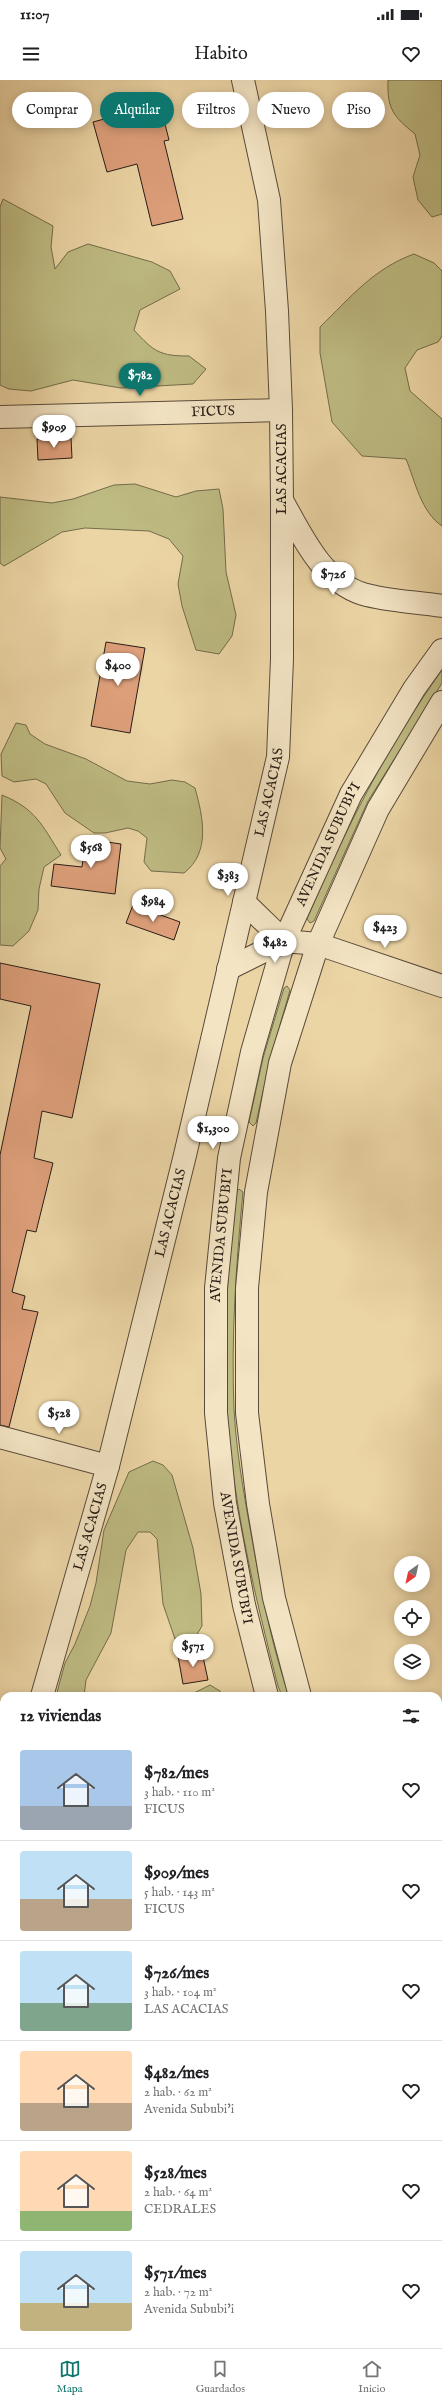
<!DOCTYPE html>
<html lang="es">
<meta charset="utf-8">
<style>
:root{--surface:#fff;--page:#f6f6f6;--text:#202124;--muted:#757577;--line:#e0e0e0;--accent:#0f766e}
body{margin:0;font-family:"IM FELL English",serif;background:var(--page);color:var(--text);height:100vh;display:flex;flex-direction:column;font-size:15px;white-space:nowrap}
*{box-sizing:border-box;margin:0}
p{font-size:13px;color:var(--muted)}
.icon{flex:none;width:22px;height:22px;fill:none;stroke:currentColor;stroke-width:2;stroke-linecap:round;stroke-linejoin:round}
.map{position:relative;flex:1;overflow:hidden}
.panel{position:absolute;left:0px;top:1612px;width:442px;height:656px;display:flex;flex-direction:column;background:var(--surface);border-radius:12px 12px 0 0;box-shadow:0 2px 10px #0003}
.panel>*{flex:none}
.top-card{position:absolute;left:12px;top:12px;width:418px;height:36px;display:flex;gap:8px}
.needle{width:26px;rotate:213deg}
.controls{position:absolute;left:394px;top:1476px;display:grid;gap:8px}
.controls a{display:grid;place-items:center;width:36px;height:36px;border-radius:50%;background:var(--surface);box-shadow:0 2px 10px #0003;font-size:20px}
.price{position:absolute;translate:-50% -34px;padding:0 9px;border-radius:14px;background:#fff;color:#222;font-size:13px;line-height:26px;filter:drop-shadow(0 1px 2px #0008)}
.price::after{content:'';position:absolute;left:50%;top:24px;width:12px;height:9px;margin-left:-6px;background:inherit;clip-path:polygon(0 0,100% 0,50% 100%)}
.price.active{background:var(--accent);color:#fff}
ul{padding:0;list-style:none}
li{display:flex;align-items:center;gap:12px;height:100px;padding:0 20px}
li+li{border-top:1px solid var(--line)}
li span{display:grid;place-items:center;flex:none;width:112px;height:80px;border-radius:4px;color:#555}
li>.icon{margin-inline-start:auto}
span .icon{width:48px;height:48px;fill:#fffc;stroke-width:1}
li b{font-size:17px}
h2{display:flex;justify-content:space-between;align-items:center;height:48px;padding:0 20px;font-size:17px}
.pill{padding:0 14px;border-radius:18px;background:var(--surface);box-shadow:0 2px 10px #0003;font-size:14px;line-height:36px}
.pill.active{background:var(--accent);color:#fff}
.status{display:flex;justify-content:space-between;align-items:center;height:28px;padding:0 20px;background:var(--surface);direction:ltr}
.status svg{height:11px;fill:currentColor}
header{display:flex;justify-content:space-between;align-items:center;height:52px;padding:0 20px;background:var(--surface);font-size:18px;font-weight:600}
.tabs{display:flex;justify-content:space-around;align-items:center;height:56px;border-top:1px solid var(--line);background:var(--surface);font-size:11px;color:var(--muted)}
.tabs a{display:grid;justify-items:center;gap:2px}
.tabs .active{color:var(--accent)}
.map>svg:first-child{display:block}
</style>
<div class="status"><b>11:07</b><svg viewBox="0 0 49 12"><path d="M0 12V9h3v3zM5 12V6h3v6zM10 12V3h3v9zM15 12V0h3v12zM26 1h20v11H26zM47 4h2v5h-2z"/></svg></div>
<header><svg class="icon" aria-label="menu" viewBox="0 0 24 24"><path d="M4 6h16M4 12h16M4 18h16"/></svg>Habito<svg class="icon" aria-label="heart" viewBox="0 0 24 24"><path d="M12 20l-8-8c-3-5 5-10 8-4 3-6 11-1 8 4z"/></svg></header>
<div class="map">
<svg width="442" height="2268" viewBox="0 0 442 2268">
<rect width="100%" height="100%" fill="#ecd5a5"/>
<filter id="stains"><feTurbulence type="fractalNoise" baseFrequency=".005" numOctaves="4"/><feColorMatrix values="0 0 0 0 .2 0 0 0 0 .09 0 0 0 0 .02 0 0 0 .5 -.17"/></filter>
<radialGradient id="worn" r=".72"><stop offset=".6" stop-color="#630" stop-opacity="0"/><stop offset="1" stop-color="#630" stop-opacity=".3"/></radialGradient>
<path fill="#bebb82" stroke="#736c4c" d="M388,0H442V134L432,137L418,120L413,97L420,75L415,54C393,36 387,29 388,0Z
M3,119L53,146L51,167L55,189L68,172L88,164L152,182L170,191L180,209L140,230L134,250C154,272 160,276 189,276L206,289L193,304L121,308L73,300L31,311L9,309L0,305V127Z
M414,174L434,183L442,191V256L438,262L417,270L405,288L410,311L442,339V446C421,432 415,401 406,379L362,376L332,342L320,273V247C351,217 373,189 414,174Z
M135,404L176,417L196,411L219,409L223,429L226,492L236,535L232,556L219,574L196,570L182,526L178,504L183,476L169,459L149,451L85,448L62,452L4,486L0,483V417L52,423L73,419L114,405Z
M442,590V603L368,721L314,841L310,843L307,839C344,751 387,667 442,590Z
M16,643L26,645L30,654L45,664L86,679L127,701L150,704L172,700L185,702L195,708C203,737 211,772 184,793L151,791L144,782L147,758L138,751L128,748L105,753H94L65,733L46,704L36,699L14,702L2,696L1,674Z
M2,715C36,729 42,745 61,775L44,787L39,809L38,830L29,851L13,866L0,865V786L6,779L0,768Z
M287,906L290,910L270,980L256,1043L253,1046L249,1042L263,978L284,908Z
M239,1109L243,1112C236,1185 231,1257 234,1330C237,1381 247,1431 256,1481C264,1526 274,1572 289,1616H282L278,1606C255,1516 233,1425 227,1332C222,1258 228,1184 237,1111Z
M153,1381L163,1385L172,1395L193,1468L201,1514L202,1546L196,1556L185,1560L175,1559L163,1524L157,1459L150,1452H138L126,1470L111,1553L86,1600L84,1616H56L65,1583L75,1564L90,1526L96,1503L104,1450L129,1392Z
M210,1605L220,1611L221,1616H188Z
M4,1924V1996L0,2000V1926Z
M438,2189L442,2190V2244L438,2243Z
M4,2255V2264H78L80,2268H0V2256Z
M119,2264H177L183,2268H119Z"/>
<path fill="#dea07b" stroke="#281c16" d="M160,24L169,60L164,61L183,139L152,146L137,84L107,92L93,42Z
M71,358L72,378L38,380L37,359Z
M106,562L145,568L130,653L91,646Z
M86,759L121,764L115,814L51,806L54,784L82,787Z
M133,825L180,842L174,860L126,843Z
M0,883L100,904L72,1038L42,1031L34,1078L53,1083L36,1152L27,1150L12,1212L25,1216L22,1229L38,1232L9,1347L0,1345V1075L31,926L0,919Z
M202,1572L208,1600L183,1604L178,1576Z"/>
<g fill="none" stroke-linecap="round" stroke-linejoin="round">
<g stroke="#594a3a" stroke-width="16">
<path id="service" d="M438,1860L442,1858"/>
</g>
<g stroke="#594a3a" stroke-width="24">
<g id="minor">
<path id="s1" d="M0,337L281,330"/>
<path d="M283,422C302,456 322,501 363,514C387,521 417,522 442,526"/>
<path d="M244,822L284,861"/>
<path d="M228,889L284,861L318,864L442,906"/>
<path d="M0,1357L108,1386"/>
<path id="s2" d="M42,1616L108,1386L185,1075L278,677L282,579V421L281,330L277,231L269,120L243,0"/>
<path d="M0,1764L4,1751"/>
<path d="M0,2223H4"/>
<path d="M438,2259H442"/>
</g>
</g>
<g stroke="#594a3a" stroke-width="24">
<g id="tertiary">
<path id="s3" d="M267,1616L244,1525L225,1423L216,1333V1208L229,1078L252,972L284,861L351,714L414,609L442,570"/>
<path d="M300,1616L274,1518L258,1424L247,1333V1208L256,1112L280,983L318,864L378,729L442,622"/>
<path d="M438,1940L442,1949"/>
<path d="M438,2021L442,2030"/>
</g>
</g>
<use href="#service" stroke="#f3e4c4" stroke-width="15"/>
<use href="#minor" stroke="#f3e4c4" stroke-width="22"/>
<use href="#tertiary" stroke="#f3e4c4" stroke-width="22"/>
</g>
<g text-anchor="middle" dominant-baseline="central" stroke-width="4" stroke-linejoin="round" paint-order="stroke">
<g font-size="14" fill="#281c16" stroke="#f3e4c4">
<text stroke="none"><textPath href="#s1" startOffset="213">FICUS</textPath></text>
<text transform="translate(282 389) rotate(-90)">LAS ACACIAS</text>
<text stroke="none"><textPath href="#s2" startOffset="932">LAS ACACIAS</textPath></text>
<text stroke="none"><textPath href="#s3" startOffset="874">AVENIDA SUBUBI'I</textPath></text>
<text stroke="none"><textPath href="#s2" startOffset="500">LAS ACACIAS</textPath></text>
<text stroke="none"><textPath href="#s3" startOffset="466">AVENIDA SUBUBI'I</textPath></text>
<text stroke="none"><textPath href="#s2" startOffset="176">LAS ACACIAS</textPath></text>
<text transform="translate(236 1478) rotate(80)">AVENIDA SUBUBI'I</text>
</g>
</g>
<rect width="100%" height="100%" filter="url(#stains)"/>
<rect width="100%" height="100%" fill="url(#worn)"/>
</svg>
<div class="controls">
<a><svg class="needle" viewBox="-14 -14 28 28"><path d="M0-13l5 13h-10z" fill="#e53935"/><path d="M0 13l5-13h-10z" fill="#757577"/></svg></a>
<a><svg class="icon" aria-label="locate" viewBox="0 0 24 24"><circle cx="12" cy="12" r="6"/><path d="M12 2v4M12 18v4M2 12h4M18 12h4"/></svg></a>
<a><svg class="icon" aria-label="layers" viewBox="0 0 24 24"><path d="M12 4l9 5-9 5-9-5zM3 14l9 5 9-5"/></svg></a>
</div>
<b class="price active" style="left:140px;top:317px">$782</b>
<b class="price" style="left:54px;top:369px">$909</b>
<b class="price" style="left:333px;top:516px">$726</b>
<b class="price" style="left:118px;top:607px">$400</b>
<b class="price" style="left:91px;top:789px">$568</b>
<b class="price" style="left:228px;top:817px">$383</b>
<b class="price" style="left:153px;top:843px">$984</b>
<b class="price" style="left:385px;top:869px">$423</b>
<b class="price" style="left:275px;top:884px">$482</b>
<b class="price" style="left:213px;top:1070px">$1,300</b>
<b class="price" style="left:59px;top:1355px">$528</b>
<b class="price" style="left:193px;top:1588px">$571</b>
<div class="top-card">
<a class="pill">Comprar</a>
<a class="pill active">Alquilar</a>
<a class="pill">Filtros</a>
<a class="pill">Nuevo</a>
<a class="pill">Piso</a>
</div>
<section class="panel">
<h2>12 viviendas<svg class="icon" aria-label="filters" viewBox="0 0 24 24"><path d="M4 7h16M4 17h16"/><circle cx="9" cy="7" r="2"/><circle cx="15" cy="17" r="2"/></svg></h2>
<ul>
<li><span style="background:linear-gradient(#a9c7e8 70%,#9aa5b1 0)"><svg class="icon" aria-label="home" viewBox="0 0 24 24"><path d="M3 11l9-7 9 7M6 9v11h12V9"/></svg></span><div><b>$782/mes</b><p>3 hab. · 110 m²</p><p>FICUS</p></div><svg class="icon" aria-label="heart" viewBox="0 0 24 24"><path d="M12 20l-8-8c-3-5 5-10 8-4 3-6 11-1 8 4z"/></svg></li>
<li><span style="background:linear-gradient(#bfe0f5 60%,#b9a48a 0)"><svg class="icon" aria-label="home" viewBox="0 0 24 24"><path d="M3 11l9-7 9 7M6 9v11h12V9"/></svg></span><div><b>$909/mes</b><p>5 hab. · 143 m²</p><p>FICUS</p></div><svg class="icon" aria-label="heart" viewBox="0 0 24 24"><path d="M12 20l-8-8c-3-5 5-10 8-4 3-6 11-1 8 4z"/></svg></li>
<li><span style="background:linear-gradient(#bfe0f5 65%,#7fa58c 0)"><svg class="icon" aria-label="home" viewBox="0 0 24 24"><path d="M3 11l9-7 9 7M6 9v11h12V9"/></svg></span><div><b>$726/mes</b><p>3 hab. · 104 m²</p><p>LAS ACACIAS</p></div><svg class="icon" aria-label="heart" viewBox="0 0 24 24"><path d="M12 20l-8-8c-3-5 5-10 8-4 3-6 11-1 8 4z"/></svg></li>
<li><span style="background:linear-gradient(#ffd9b3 65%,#b9a48a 0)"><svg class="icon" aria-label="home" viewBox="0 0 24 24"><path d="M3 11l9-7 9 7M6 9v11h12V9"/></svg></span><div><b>$482/mes</b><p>2 hab. · 62 m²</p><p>Avenida Sububi'i</p></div><svg class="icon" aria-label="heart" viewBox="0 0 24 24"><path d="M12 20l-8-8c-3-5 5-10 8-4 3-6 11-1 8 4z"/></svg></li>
<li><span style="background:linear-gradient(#ffd9b3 75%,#8fb573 0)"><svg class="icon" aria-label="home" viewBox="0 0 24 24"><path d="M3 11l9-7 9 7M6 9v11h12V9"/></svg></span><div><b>$528/mes</b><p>2 hab. · 64 m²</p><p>CEDRALES</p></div><svg class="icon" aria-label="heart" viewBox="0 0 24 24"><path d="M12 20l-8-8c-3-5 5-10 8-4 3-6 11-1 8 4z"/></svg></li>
<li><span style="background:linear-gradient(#bfe0f5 65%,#c2b280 0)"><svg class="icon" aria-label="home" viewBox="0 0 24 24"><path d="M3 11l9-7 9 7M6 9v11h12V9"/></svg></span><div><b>$571/mes</b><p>2 hab. · 72 m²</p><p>Avenida Sububi'i</p></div><svg class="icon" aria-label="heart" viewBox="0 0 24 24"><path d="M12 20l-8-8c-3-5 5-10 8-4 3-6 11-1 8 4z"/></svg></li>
</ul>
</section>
</div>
<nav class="tabs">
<a class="active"><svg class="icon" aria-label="map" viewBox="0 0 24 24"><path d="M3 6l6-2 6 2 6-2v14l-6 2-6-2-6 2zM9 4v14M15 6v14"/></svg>Mapa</a>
<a><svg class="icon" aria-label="saved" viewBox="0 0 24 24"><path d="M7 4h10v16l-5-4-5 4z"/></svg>Guardados</a>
<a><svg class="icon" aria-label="home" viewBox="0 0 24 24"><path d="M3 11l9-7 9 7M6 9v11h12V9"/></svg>Inicio</a>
</nav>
